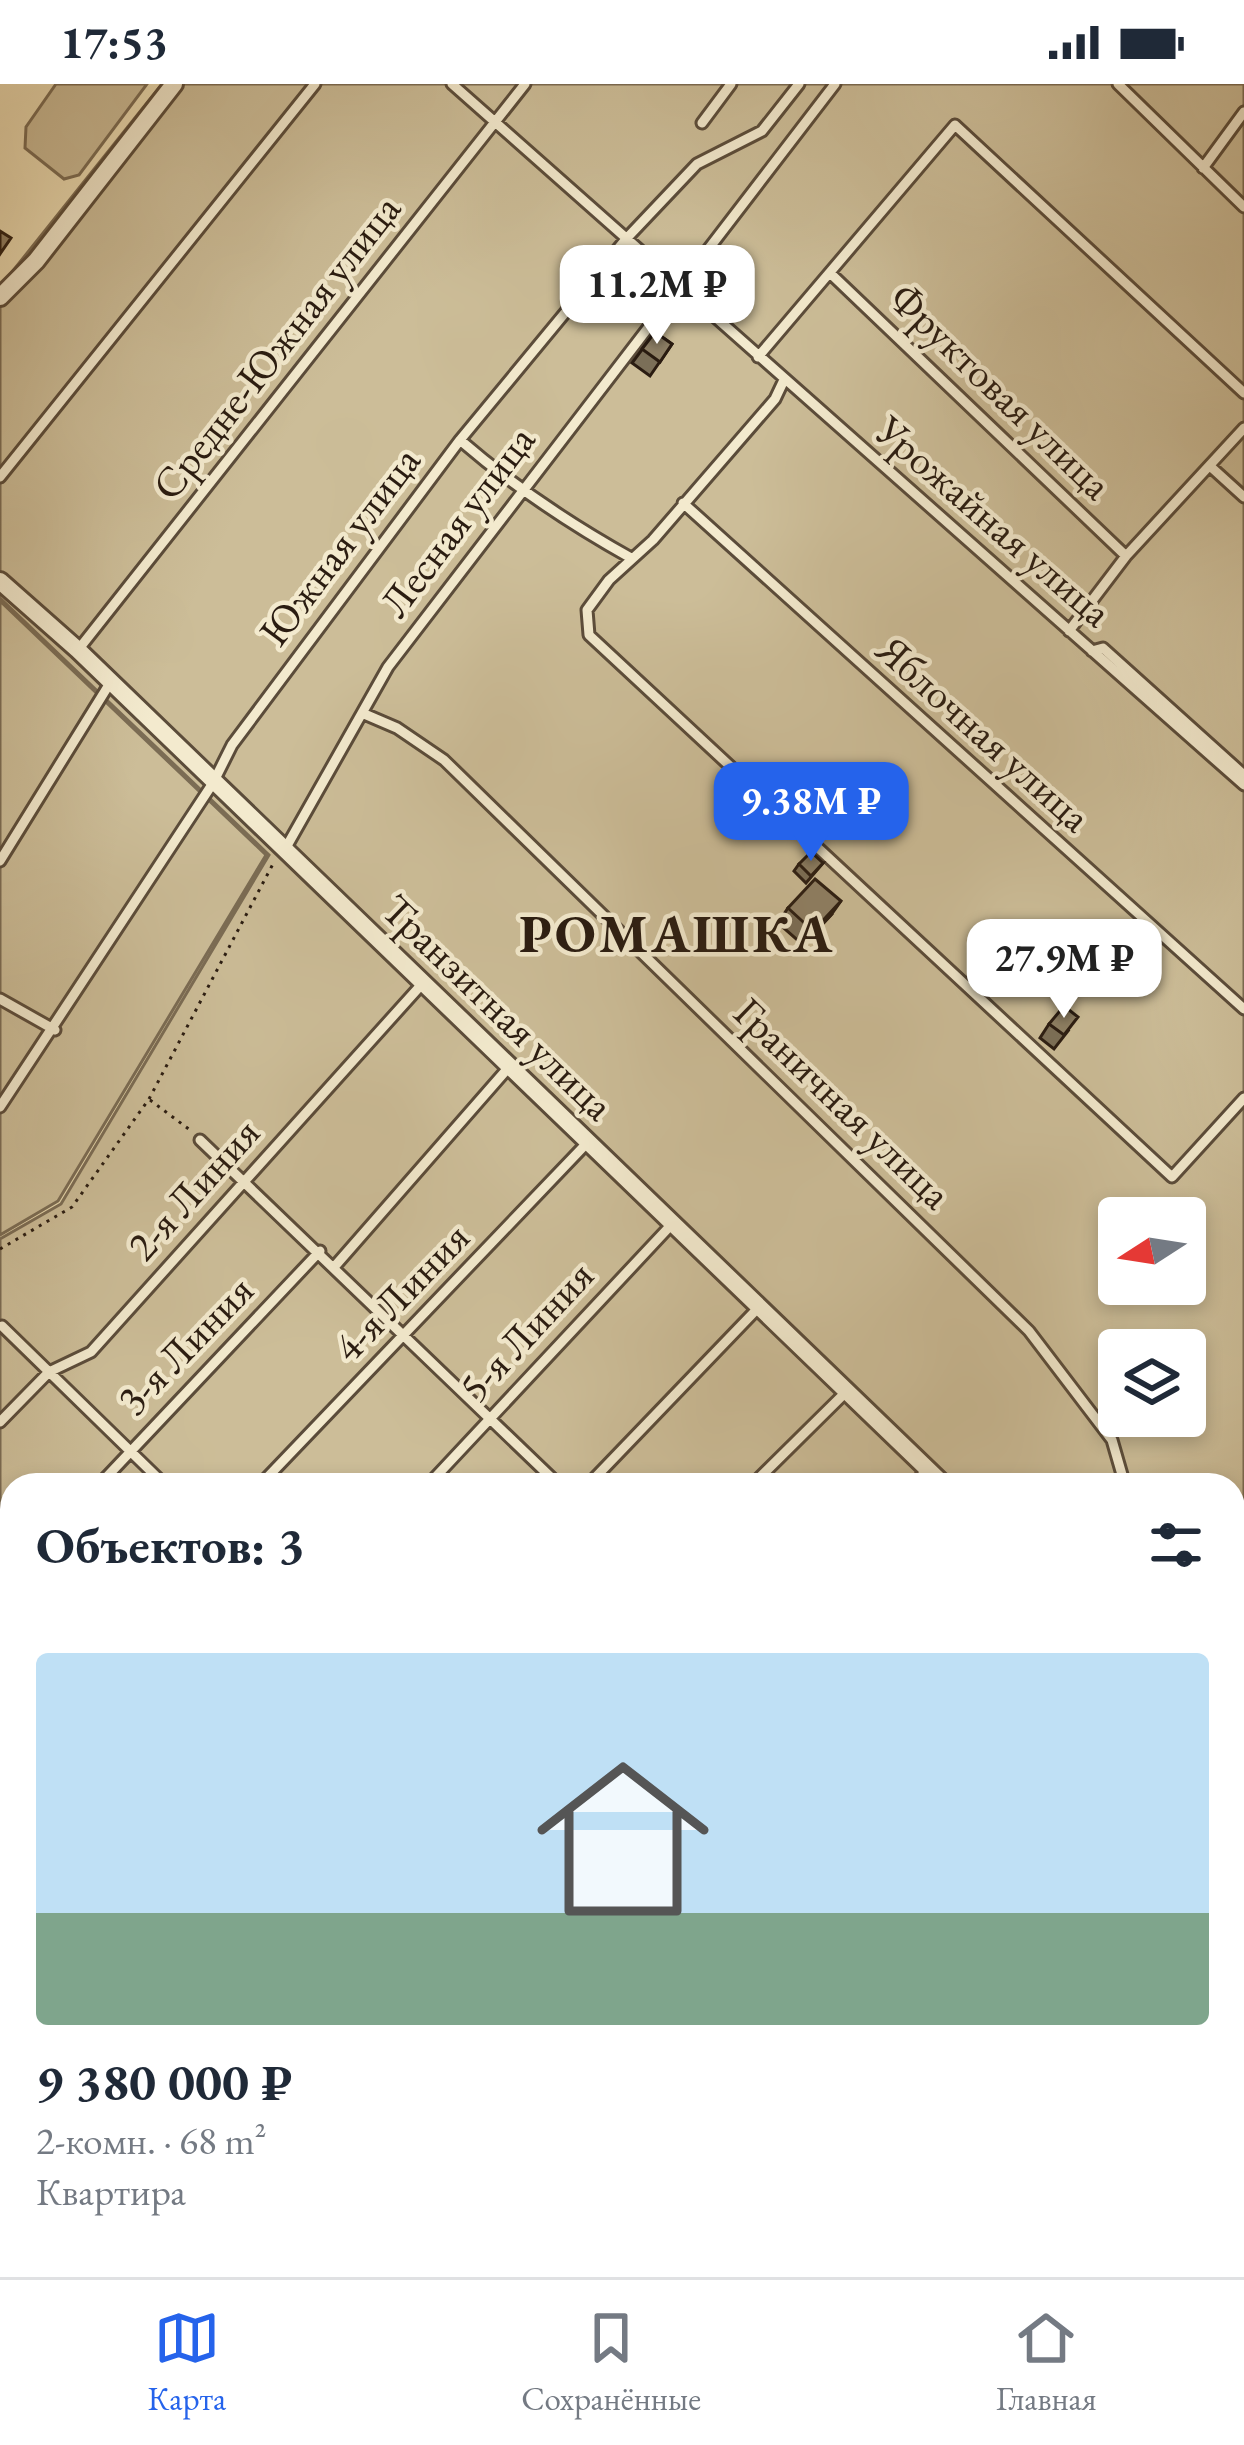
<!DOCTYPE html>
<html lang="ru">
<meta charset="utf-8">
<style>
:root{--surface:#fff;--page:#f6f6f7;--text:#1f2937;--muted:#747a83;--line:#e0e1e3;--accent:#2563eb}
body{margin:0;font-family:"EB Garamond",serif;background:var(--page);color:var(--text);height:100vh;display:flex;flex-direction:column;font-size:45px;white-space:nowrap}
*{box-sizing:border-box;margin:0}
p{font-size:39px;color:var(--muted)}
.icon{flex:none;width:66px;height:66px;fill:none;stroke:currentColor;stroke-width:2;stroke-linecap:round;stroke-linejoin:round}
.map{position:relative;flex:1;overflow:hidden}
.panel{position:absolute;left:0px;top:1389px;width:1245px;height:804px;display:flex;flex-direction:column;background:var(--surface);border-radius:36px 36px 0 0;box-shadow:0 6px 18px #0003}
.panel>*{flex:none}
.needle{width:78px;rotate:258deg}
.fabs{position:absolute;left:1098px;top:1113px;display:grid;gap:24px}
.fabs a{display:grid;place-items:center;width:108px;height:108px;border-radius:12px;background:var(--surface);box-shadow:0 6px 18px #0003;font-size:60px}
.price{position:absolute;translate:-50% -102px;padding:0 27px;border-radius:24px;background:#fff;color:#222;font-size:39px;line-height:78px;filter:drop-shadow(0 3px 6px #0008)}
.price::after{content:'';position:absolute;left:50%;top:72px;width:36px;height:27px;margin-left:-18px;background:inherit;clip-path:polygon(0 0,100% 0,50% 100%)}
.price.selected{background:var(--accent);color:#fff}
ul{padding:0;list-style:none}
li{display:grid;align-content:center;gap:24px;height:636px;padding:0 36px}
li+li{border-top:3px solid var(--line)}
li span{display:grid;place-items:center;height:372px;border-radius:12px;color:#555}
li>.icon{margin-inline-start:auto}
span .icon{width:216px;height:216px;fill:#fffc;stroke-width:1}
li b{font-size:51px}
h2{display:flex;justify-content:space-between;align-items:center;height:144px;padding:0 36px;font-size:51px}
.status{display:flex;justify-content:space-between;align-items:center;height:84px;padding:0 60px;background:var(--surface);direction:ltr}
.status svg{height:33px;fill:currentColor}
.dock{display:flex;justify-content:space-around;align-items:center;height:168px;border-top:3px solid var(--line);background:var(--surface);font-size:33px;color:var(--muted)}
.dock a{display:grid;justify-items:center;gap:6px}
.dock .selected{color:var(--accent)}
.map>svg:first-child{display:block}
</style>
<div class="status"><b>17:53</b><svg viewBox="0 0 49 12"><path d="M0 12V9h3v3zM5 12V6h3v6zM10 12V3h3v9zM15 12V0h3v12zM26 1h20v11H26zM47 4h2v5h-2z"/></svg></div>
<div class="map">
<svg width="1244" height="2193" viewBox="0 0 1244 2193">
<rect width="100%" height="100%" fill="#eddeb4"/>
<filter id="stains"><feTurbulence type="fractalNoise" baseFrequency=".00167" numOctaves="4"/><feColorMatrix values="0 0 0 0 .2 0 0 0 0 .09 0 0 0 0 .02 0 0 0 .5 -.17"/></filter>
<radialGradient id="worn" r=".72"><stop offset=".6" stop-color="#630" stop-opacity="0"/><stop offset="1" stop-color="#630" stop-opacity=".3"/></radialGradient>
<path fill="#ccbd98" stroke="#7b6c54" stroke-width="3" fill-rule="evenodd" d="M56,0H147L79,91L64,95L25,64L26,43Z
M162,0H1244V1792L1233,1797V1401H12V1619L0,1607V1155L61,1120L269,771L0,514V203ZM1119,1134H1185V1200H1119ZM1119,1266H1185V1332H1119Z
M0,517L266,771L58,1117L0,1151Z
M0,1613L12,1625V1740L0,1748Z
M0,2017L12,2024V2181H280L279,2193H0Z"/>
<g fill="none" stroke-linecap="round" stroke-linejoin="round">
<g stroke="#5b4c3a" stroke-width="15">
<path id="service" d="M452,0L1244,701
M1118,0L1244,123
M702,39L731,0
M1203,84L1244,28
M830,189L1126,472
M758,273L955,41L1244,309
M784,296L775,315L653,456L609,496L587,526L589,551L1172,1093L1244,1014
M460,356C512,401 570,440 631,474
M1211,383L1244,413
M0,393L315,0
M683,419L1244,925
M1069,547L1126,472L1244,344
M78,566L525,0
M1092,567L1103,564L1244,691
M362,629L397,644L444,676L1029,1247L1112,1356L1125,1401
M288,760L388,583L835,0
M0,777L110,599
M0,915L55,946
M0,1023L213,699L232,661L460,356L626,155L697,80L762,47L799,0
M200,1056L559,1401
M335,1182L509,983
M2,1242L165,1401
M0,1338L49,1288L91,1268L422,900
M99,1401L320,1167
M260,1401L587,1059
M428,1401L672,1140
M588,1401L759,1223
M752,1401L847,1307
M913,1401L928,1385
M0,1512L12,1498
M0,1621L12,1633
M1233,1777L1244,1771
M0,1998L12,1979
M321,2181L322,2193
M614,2181L621,2193
M672,2193L677,2181
M973,2193L978,2181"/>
</g>
<g stroke="#5b4c3a" stroke-width="22">
<path id="minor" d="M0,213L36,177L174,0
M0,497L78,566L944,1401"/>
</g>
<path stroke="#2a1c11" stroke-width="3" stroke-dasharray="3 6" stroke-linecap="butt" d="M150,1016L190,1046
M0,1165L72,1123L149,1015L274,778
M1233,1562L1244,1559"/>
<use href="#service" stroke="#f3eace" stroke-width="9"/>
<use href="#minor" stroke="#f3eace" stroke-width="16"/>
</g>
<path fill="#7b6f58" stroke="#2a1c11" stroke-width="3" d="M655,248L672,260L650,292L632,279Z
M823,779L806,799L794,787L799,780Z
M788,824L831,831L803,861L778,839Z
M1049,940L1068,947L1054,965L1040,954Z"/>
<path fill="#645a47" stroke="#2a1c11" stroke-width="3" d="M841,817L831,831L803,861L813,847Z"/>
<path fill="#8f8166" stroke="#2a1c11" stroke-width="3" d="M0,147L11,154L0,170Z
M655,248L672,260L660,278L642,265Z
M811,768L823,779L811,792L799,780Z
M815,795L841,817L813,847L788,824Z
M1064,922L1078,933L1064,951L1049,940Z"/>
<g text-anchor="middle" dominant-baseline="central" stroke-width="9" stroke-linejoin="round" paint-order="stroke">
<g font-size="42" fill="#2a1c11" stroke="#f3eace">
<text transform="translate(276 263) rotate(-52)">Средне-Южная улица</text>
<text transform="translate(1001 307) rotate(44)">Фруктовая улица</text>
<text transform="translate(457 437) rotate(-53)">Лесная улица</text>
<text transform="translate(994 437) rotate(41)">Урожайная улица</text>
<text transform="translate(339 462) rotate(-53)">Южная улица</text>
<text transform="translate(984 649) rotate(42)">Яблочная улица</text>
<text transform="translate(498 923) rotate(44)">Транзитная улица</text>
<text transform="translate(843 1019) rotate(44)">Граничная улица</text>
<text transform="translate(193 1105) rotate(-48)">2-я Линия</text>
<text transform="translate(401 1208) rotate(-46)">4-я Линия</text>
<text transform="translate(526 1247) rotate(-47)">5-я Линия</text>
<text transform="translate(185 1261) rotate(-46)">3-я Линия</text>
</g>
<g font-size="54" font-weight="bold" letter-spacing="3" fill="#2a1c11" stroke="#f3eace">
<text x="677" y="849">РОМАШКА</text>
</g>
</g>
<rect width="100%" height="100%" filter="url(#stains)"/>
<rect width="100%" height="100%" fill="url(#worn)"/>
</svg>
<div class="fabs">
<a><svg class="needle" viewBox="-14 -14 28 28"><path d="M0-13l5 13h-10z" fill="#e53935"/><path d="M0 13l5-13h-10z" fill="#747a83"/></svg></a>
<a><svg class="icon" aria-label="layers" viewBox="0 0 24 24"><path d="M12 4l9 5-9 5-9-5zM3 14l9 5 9-5"/></svg></a>
</div>
<b class="price" style="left:657px;top:263px">11.2M ₽</b>
<b class="price selected" style="left:811px;top:780px">9.38M ₽</b>
<b class="price" style="left:1064px;top:937px">27.9M ₽</b>
<section class="panel">
<h2>Объектов: 3<svg class="icon" aria-label="filters" viewBox="0 0 24 24"><path d="M4 7h16M4 17h16"/><circle cx="9" cy="7" r="2"/><circle cx="15" cy="17" r="2"/></svg></h2>
<ul>
<li><span style="background:linear-gradient(#bfe0f5 70%,#7fa58c 0)"><svg class="icon" aria-label="home" viewBox="0 0 24 24"><path d="M3 11l9-7 9 7M6 9v11h12V9"/></svg></span><div><b>9 380 000 ₽</b><p>2-комн. · 68 m²</p><p>Квартира</p></div></li>
</ul>
</section>
</div>
<nav class="dock">
<a class="selected"><svg class="icon" aria-label="map" viewBox="0 0 24 24"><path d="M3 6l6-2 6 2 6-2v14l-6 2-6-2-6 2zM9 4v14M15 6v14"/></svg>Карта</a>
<a><svg class="icon" aria-label="saved" viewBox="0 0 24 24"><path d="M7 4h10v16l-5-4-5 4z"/></svg>Сохранённые</a>
<a><svg class="icon" aria-label="home" viewBox="0 0 24 24"><path d="M3 11l9-7 9 7M6 9v11h12V9"/></svg>Главная</a>
</nav>
